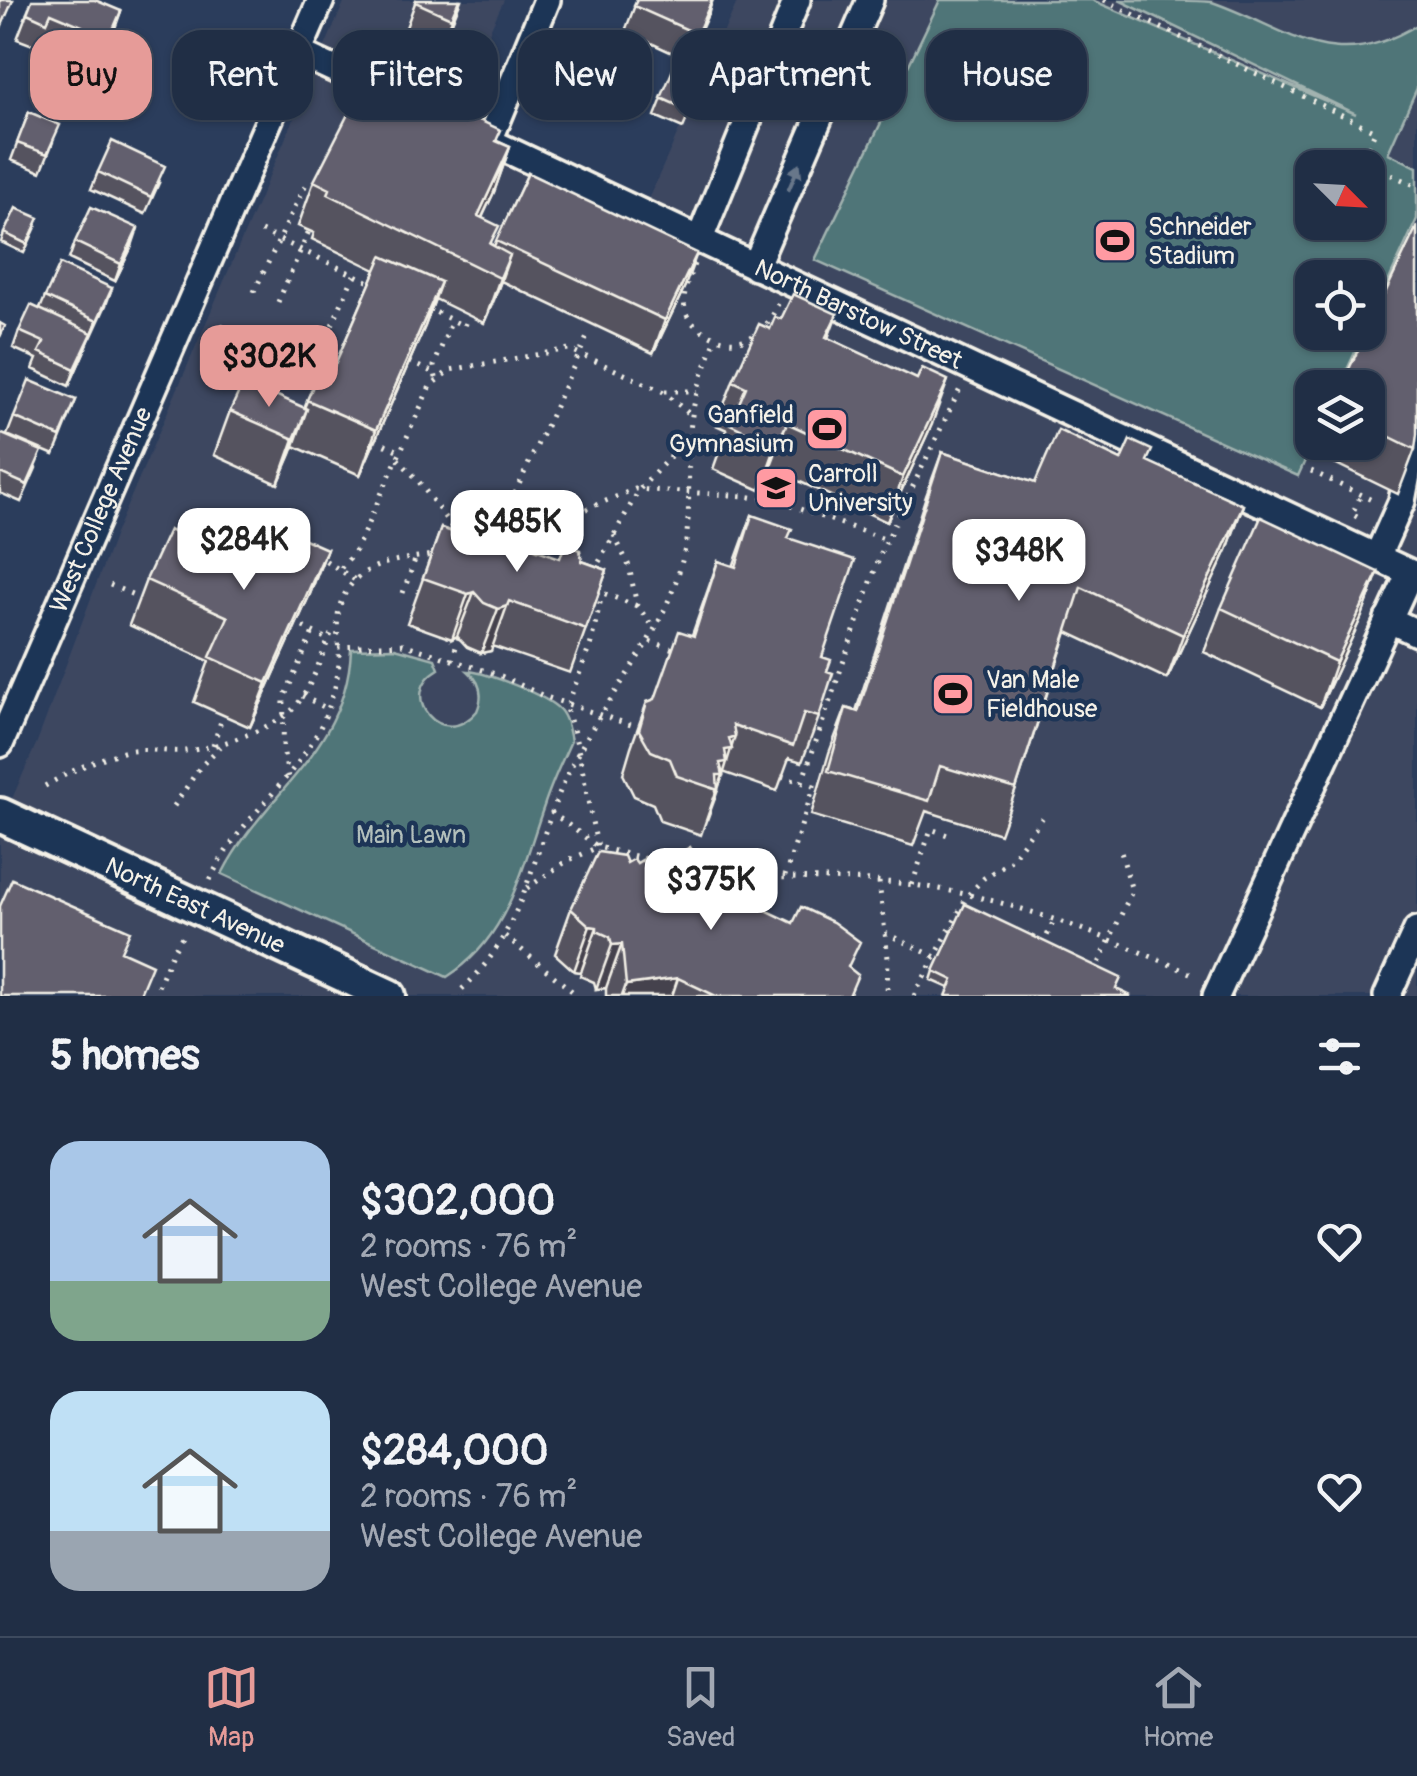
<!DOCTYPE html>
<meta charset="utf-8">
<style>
:root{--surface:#202e45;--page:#2d3a50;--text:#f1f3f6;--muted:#a2a8b3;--line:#3d4a5e;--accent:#e69b98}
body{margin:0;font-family:Pangolin,sans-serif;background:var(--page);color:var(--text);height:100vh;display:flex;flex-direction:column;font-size:38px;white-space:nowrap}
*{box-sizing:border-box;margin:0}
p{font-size:32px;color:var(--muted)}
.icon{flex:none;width:55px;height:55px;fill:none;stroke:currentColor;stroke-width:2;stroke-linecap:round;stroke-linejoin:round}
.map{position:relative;height:996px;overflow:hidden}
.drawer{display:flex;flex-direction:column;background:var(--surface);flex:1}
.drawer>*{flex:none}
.guide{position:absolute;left:30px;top:30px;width:1358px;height:90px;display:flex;gap:20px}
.needle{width:65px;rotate:114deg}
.buttons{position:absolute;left:1295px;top:150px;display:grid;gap:20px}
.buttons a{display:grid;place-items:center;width:90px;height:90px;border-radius:20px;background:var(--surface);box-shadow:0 2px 8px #0004,0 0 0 2px var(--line);font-size:50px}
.price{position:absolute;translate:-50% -85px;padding:0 22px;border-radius:20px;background:#fff;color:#222;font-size:32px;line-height:65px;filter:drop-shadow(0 2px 5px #0008)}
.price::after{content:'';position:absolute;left:50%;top:60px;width:30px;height:22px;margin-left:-15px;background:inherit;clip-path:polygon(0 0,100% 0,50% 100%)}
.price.active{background:var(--accent);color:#111}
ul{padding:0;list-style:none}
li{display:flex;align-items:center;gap:30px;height:250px;padding:0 50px}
li span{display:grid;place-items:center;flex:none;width:280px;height:200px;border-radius:30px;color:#555}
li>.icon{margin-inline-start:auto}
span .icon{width:120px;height:120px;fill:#fffc;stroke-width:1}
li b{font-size:42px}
h2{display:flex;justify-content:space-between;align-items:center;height:120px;padding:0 50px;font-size:42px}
.chip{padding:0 35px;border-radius:30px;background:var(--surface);box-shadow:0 2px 8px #0004,0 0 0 2px var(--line);font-size:35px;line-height:90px}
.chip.active{background:var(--accent);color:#111}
.dock{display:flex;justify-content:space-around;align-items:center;height:140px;border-top:2px solid var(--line);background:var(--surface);font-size:28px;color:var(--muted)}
.dock a{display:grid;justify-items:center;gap:5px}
.dock .active{color:var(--accent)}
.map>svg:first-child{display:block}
</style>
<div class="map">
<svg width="1417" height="996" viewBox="0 0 1417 996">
<rect width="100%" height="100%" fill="#2b3d5c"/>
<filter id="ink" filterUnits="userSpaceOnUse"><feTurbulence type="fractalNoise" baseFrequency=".01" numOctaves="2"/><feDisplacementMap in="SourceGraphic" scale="20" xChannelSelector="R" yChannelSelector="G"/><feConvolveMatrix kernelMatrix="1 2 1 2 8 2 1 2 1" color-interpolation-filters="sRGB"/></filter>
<g filter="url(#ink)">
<path fill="#3c4761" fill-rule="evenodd" d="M345,0H504L441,136L636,226L738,0H1417V996H0V826L37,742L115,534ZM1312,168H1368V222H1312ZM1312,278H1368V332H1312ZM1312,388H1368V442H1312Z"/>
<path fill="#4f7578" stroke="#a2b3b0" stroke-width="2.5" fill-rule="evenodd" d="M940,0H1092L1356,114L1119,0C1144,0 1190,0 1212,2C1290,29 1332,77 1417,25V88L1388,153L1417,167V219L1368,326V278H1312V332L1364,333L1339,387L1312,388L1313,443L1298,476L815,260ZM1312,168H1368V222H1312Z
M395,648L435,659L439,669C395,694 442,753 477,711C484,695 481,682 468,671C488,673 546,695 560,710C567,718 569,731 571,741C561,763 551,784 544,806C521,870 509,938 447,977L222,874C262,794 347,751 351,649Z"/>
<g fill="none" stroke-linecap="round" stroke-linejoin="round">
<g stroke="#f4f1e8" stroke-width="32">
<g id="minor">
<path d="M299,53L394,97"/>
<path id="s1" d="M480,137L1417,576"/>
<path d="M489,141L547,0"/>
<path d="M699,241L797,0"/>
<path d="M755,267L870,0"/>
<path d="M1377,557L1402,501L1417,422"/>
<path d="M1388,619L1417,633"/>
<path id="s2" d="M0,744L321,0"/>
<path d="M1216,996L1410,573"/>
<path d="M1387,996L1417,930"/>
</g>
</g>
<g stroke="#f4f1e8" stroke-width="40">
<g id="major">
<path id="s3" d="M0,815L389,996"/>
</g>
</g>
<path stroke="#f4f1e8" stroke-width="5" stroke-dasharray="2.5 8" stroke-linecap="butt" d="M1104,0L1375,131L1362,162
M1343,154L1417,186
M261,231L376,285
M694,264C689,278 682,293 685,309C687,320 696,327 705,332C738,353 765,336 778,304
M254,292L306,184L316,188
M278,302L309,231
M427,308L464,326L468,315
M221,325L334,374
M409,362L434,373
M311,373L354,275
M436,378L434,366L452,320
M665,391H697
M375,440L401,452
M398,459L417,479L459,537
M1311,471L1376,502
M1357,517L1352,514L1361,495
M614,535L629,566L637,606L656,630
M493,541L588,335
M508,541L635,489L745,496L780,502L887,540
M317,555L355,580
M341,568L356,550L430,386L450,370L569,349L662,391L692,416
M594,571L639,490L690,435
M110,585L141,598
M595,590L637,606
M403,593L416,557
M303,627L329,640
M650,641L679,651
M338,647L403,644L501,676L546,697L640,728
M452,660L459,637
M302,696L328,709
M568,704L591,643L602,594
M213,745L223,715
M782,776L814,786L785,876
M288,777L283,748L284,698L313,632
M802,782L882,550L961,387
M45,786C69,772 96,759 123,752C143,746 164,753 185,751C213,749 272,729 292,710C312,690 322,653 334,627
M174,806L200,767L224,743
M551,812L598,847L664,863
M699,869C767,882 838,876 906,884C1007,896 1104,936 1197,976
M210,880C239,816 301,778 327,712C334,693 340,672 339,652C337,628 334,607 350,586C369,561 404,559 433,555
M879,882L888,958L887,996
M912,885L931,829L953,837
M527,888L567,861L598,847C585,799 583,749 564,704
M885,933L938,958
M505,936L578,996
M1043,945L1054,920
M1095,972L1132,891L1121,852
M462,989C527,931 534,841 571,767C606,695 662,640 682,561C693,519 686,476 690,433C692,400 704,369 716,338
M154,996L172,953L186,930
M914,996L968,895L984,878L1010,861L1043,817"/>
<use href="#minor" stroke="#1d3557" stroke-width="25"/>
<use href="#major" stroke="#1d3557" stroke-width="32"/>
</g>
<path fill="#54525f" stroke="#f4f1e8" stroke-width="2.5" d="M416,0L454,17L435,63L399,47Z
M637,0H713L693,47L707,73L683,128L655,116L679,56L625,31Z
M121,11L82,106L54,94L71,51L42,38L38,47L17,39L27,13Z
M29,112L53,142L41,172L11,160Z
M497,141L510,147L494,192L482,218L492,245L494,246L528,173L685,286L653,353L501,281L484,323L435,299L425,326L360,475L294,446L278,484L214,455L230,411L304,408L316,379L327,383L376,270L312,239L314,233L298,226L314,181Z
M98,172L159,183L145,214L91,189Z
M36,227L24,253L1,242L4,233Z
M75,242L132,246L115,281L69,259Z
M112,288L69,386L33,369L37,359L13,348L19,331L40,309L45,297Z
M837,314L828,338L932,424L887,522L770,468L760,490L713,469L727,430L716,425L733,381L770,329L781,319Z
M1368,388L1415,449L1398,494L1314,453L1318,442H1368Z
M76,400L54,455L7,435L14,417Z
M0,433L36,468L21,502L0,493Z
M942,452L1035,483L1121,460L1148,462L1243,505L1227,550L1167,679L1067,632L1016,789L1000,834L926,811L913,846L811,815L829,753L846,708L856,711L926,496Z
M752,515L788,538L827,671L819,717L802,762L789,758L777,791L723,772L701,835L660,821L653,804L634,796L623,774L631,747L647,702L655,700L692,635L718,561L733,567Z
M441,528L472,539L560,558L582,561L607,570L570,673L492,646L491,651L481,653L467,647L457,636L452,639L407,623Z
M327,549L310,594L250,727L194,702L209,661L129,625L146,580L251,567Z
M1378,572L1362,616L1320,707L1204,652L1221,608Z
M674,857L716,886L850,969V996H606V988L596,989L594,982L580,976L581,972L574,971L555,954L571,909L627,863L653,867Z
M934,971L1117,989L949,988L931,980Z"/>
<path fill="#45424d" stroke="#f4f1e8" stroke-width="2.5" d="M459,0H461L454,17L435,63Z
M712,0L709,12L688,59L697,34Z
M121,11L112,37L82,106L91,81Z
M510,147L494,192L461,261L478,216Z
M138,228L132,246L115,281L121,264Z
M697,253L685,286L653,353L665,320Z
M510,255L494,300L484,323L500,278Z
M441,282L425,326L360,475L376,430Z
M112,288L106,305L91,338L97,321Z
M92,333L85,350L69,386L75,369Z
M948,380L932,424L887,522L903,477Z
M307,409L291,454L278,484L294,439Z
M787,423L770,468L760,490L776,446Z
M1243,505L1227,550L1167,679L1183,635Z
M327,549L310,594L250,727L267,683Z
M1378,572L1362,616L1320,707L1336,662Z
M474,592L457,636L452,639L468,594Z
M507,606L491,651L481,653L498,609Z
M735,736L723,775L707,820L718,790L711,788L729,738Z
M590,926L597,927L581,972L574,971Z
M622,944L606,988L596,989L612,945Z
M678,978L672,996H622L626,985Z"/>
<path fill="#625f6e" stroke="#f4f1e8" stroke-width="2.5" d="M0,0H13L0,30Z
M32,0H95L121,11L91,81L64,69L82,26L51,13L47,22L27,13Z
M416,0H459L451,18L415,2Z
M637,0H712L697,34L634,6Z
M684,43L713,55L690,111L661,98Z
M368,75L422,101L425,95L501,130L496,141L510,147L478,216L499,226L490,244L510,255L500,278L328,194L330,189L314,181Z
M29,112L60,125L47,154L17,143Z
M112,141L165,166L151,197L98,172Z
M528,173L697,253L665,320L496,241Z
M91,207L138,228L121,264L75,242Z
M16,208L39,218L27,244L4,233Z
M1417,226V434L1415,449L1368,426V388H1340Z
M382,256L441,282L376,430L307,400L316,379L327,383Z
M60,264L112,288L97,321L45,297Z
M793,294L837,314L826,337L917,379L922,368L948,380L903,477L787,423L776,446L730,424L746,387L733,381L759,324L770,329L775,317L781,319Z
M31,305L92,333L75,369L39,352L44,342L19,331Z
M0,323L5,326L0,337Z
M29,380L76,400L60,437L14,417Z
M244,381L307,409L294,439L230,411Z
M1058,430L1121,460L1130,440L1152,450L1147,461L1243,505L1183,635L1081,587L1016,789L940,766L929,801L828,771L846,708L858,712L942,452L1035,483Z
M0,433L42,451L27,485L0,473Z
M752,515L792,529L788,538L855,560L822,657L831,660L827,671L833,673L819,717L804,713L793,746L733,725L735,736L729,738L732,749L725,750L727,762L720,763L723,775H717L718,790L677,776L670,759L651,751L639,730L647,702L655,699L679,631L694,636L718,561L736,567Z
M1261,517L1378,572L1336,662L1221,608Z
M270,524L327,549L267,683L210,657L228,617L146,580L169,530L251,567Z
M441,528L472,539L483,531L560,558L563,550L570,547L580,550L582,561L607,570L586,629L509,601L507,606L498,609L484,603L474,592L468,594L423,578Z
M690,847L716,886L793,923L801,907L833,922L860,942L848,967L858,975L849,996H716L678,978L626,985L622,944L612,945L610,937L597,931V927L590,926L571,909L598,852L624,856L627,863L634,859L637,863L642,860L645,865L650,862L653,867L671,854L674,857Z
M12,879L130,931L121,951L152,965L139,996H0V906Z
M965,904L1121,978L1116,989L1131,996H946L953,980L934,971Z"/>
<defs><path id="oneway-solid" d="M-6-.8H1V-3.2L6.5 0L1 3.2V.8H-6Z" transform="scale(2.5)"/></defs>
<use fill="#68778a" href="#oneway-solid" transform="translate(794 177) rotate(-67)"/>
</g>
<defs>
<g id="stadium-square" transform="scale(2.25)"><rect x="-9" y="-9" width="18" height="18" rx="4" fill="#ff9aa2" stroke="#1d3557"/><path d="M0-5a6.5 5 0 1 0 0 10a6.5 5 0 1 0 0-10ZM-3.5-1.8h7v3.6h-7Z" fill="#111"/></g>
<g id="university-square" transform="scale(2.25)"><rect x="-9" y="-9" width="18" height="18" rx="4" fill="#ff9aa2" stroke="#1d3557"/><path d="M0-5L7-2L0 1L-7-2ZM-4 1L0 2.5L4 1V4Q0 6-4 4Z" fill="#111"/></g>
</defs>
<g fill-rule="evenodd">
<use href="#stadium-square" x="1115" y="241"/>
<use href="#stadium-square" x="827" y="429"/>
<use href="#university-square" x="776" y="488"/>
<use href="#stadium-square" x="953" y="694"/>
</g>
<g text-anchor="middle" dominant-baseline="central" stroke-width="9" stroke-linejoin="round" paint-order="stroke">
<g font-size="25" fill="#f4f1e8" stroke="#1d3557" text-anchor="start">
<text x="1148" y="227">Schneider<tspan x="1148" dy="29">Stadium</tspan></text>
<text x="794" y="415" text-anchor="end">Ganfield<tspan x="794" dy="29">Gymnasium</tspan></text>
<text x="808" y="474">Carroll<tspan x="808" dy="29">University</tspan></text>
<text x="986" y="680">Van Male<tspan x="986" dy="29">Fieldhouse</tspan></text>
</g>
<g font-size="25" fill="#f4f1e8" stroke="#1d3557">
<text stroke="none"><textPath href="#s1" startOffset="418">North Barstow Street</textPath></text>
<text stroke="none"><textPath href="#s2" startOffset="255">West College Avenue</textPath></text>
<text stroke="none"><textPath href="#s3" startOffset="215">North East Avenue</textPath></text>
</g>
<g font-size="25" fill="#b2bfbb" stroke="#1d3557">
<text x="411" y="835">Main Lawn</text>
</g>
</g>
</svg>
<div class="buttons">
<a><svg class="needle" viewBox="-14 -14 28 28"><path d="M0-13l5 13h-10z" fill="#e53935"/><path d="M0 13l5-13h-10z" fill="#a2a8b3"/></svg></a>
<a><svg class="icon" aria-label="locate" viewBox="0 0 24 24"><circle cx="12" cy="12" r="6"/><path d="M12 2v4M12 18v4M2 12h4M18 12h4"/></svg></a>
<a><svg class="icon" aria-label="layers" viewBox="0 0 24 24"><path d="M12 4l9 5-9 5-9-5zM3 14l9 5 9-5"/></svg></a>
</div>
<b class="price active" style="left:269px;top:410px">$302K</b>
<b class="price" style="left:517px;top:575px">$485K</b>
<b class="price" style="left:244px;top:593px">$284K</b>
<b class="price" style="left:1019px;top:604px">$348K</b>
<b class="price" style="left:711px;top:933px">$375K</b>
<div class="guide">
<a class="chip active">Buy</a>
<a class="chip">Rent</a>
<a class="chip">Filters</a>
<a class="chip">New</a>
<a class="chip">Apartment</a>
<a class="chip">House</a>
</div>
</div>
<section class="drawer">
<h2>5 homes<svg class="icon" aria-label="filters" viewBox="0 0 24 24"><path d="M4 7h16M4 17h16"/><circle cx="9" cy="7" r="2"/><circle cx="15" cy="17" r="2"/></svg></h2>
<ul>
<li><span style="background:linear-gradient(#a9c7e8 70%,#7fa58c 0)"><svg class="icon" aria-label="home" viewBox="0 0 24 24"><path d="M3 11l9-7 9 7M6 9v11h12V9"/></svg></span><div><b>$302,000</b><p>2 rooms · 76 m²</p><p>West College Avenue</p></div><svg class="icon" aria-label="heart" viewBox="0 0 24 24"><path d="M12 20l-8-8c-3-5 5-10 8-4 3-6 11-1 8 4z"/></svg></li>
<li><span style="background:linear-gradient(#bfe0f5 70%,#9aa5b1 0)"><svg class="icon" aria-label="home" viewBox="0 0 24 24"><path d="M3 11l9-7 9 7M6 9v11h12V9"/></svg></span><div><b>$284,000</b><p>2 rooms · 76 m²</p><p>West College Avenue</p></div><svg class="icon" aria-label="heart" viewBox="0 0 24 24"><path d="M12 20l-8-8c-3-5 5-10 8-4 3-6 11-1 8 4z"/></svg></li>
</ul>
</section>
<nav class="dock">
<a class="active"><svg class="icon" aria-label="map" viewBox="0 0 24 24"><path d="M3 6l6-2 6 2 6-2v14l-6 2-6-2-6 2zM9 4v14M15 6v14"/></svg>Map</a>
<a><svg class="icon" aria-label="saved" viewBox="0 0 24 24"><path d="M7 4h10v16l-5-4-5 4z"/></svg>Saved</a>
<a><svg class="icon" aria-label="home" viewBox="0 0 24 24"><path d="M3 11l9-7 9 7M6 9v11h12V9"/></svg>Home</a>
</nav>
